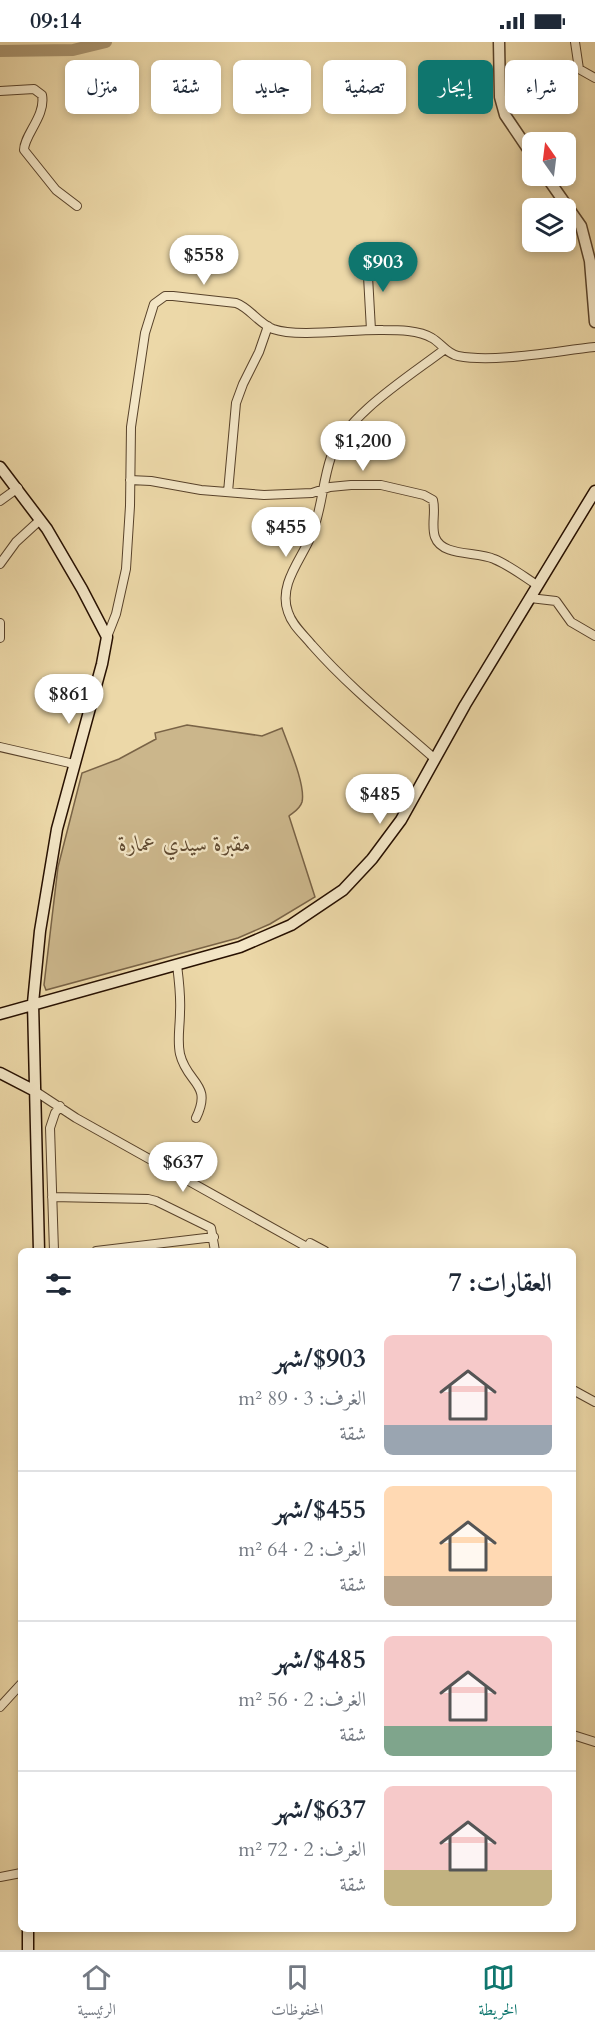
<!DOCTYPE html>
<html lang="ar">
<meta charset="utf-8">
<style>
:root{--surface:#fff;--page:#f2f2f3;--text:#1f2937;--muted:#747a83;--line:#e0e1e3;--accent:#0f766e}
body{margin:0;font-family:Cardo,Amiri,serif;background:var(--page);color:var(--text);direction:rtl;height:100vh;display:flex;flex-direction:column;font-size:22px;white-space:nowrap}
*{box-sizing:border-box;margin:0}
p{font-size:20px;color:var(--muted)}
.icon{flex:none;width:33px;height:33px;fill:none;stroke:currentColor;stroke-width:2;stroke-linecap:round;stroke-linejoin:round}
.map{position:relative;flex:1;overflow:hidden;direction:ltr}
.panel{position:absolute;left:18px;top:1206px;width:558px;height:684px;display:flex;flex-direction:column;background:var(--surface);border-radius:9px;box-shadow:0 3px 9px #0003;direction:rtl}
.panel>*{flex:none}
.banner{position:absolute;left:18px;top:18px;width:560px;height:54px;direction:rtl;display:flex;gap:12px}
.needle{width:39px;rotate:346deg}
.buttons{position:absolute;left:522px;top:90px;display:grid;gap:12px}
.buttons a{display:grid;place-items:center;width:54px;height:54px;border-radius:9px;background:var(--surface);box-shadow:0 3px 9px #0003;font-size:30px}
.price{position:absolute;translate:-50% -51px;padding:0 14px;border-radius:21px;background:#fff;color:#222;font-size:20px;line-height:39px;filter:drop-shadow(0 2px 3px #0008)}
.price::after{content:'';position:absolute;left:50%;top:36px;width:18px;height:14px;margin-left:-9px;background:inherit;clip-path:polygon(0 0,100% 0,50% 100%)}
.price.current{background:var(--accent);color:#fff}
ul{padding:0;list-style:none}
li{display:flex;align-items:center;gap:18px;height:150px;padding:0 24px}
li+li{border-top:2px solid var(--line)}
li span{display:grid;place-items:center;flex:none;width:168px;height:120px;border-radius:9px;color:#555}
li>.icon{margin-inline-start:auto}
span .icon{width:72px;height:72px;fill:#fffc;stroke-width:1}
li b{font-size:26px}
h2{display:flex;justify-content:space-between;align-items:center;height:72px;padding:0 24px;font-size:26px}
.chip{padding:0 21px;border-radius:9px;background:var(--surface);box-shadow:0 3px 9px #0003;font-size:21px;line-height:54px}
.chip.current{background:var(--accent);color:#fff}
.status{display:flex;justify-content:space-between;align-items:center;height:42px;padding:0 30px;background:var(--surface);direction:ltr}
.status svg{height:16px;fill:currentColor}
.dock{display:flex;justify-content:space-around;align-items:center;height:84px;border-top:2px solid var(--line);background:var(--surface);font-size:16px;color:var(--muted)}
.dock a{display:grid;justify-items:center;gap:3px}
.dock .current{color:var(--accent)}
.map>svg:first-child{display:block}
</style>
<div class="status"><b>09:14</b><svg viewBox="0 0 49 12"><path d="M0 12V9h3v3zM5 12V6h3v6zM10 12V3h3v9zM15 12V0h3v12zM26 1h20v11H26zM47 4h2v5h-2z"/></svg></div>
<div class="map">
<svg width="595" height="1908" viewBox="0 0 595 1908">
<rect width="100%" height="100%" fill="#ecd8a8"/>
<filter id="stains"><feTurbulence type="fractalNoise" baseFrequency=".00333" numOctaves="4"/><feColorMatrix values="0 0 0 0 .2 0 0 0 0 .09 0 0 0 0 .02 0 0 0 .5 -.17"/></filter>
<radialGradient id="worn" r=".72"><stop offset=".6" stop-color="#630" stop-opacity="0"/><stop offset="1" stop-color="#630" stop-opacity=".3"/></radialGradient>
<path fill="#cbb68b" stroke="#796346" stroke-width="1.5" d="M187,683L262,694L282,686C288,703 306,743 302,760C300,767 294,770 289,774L315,855L270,882L238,896L46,948L44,943L58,825L82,731L119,717L156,697L155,691Z"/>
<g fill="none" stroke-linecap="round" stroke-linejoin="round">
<path stroke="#a9946f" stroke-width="12" d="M0,9L73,8L106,0"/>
<g stroke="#58422a" stroke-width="10">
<path id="minor" d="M575,0L579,27L595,36
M0,49L34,47L42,53C46,74 24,93 24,108L56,148L77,164
M367,216L371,288
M130,438L151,439L201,448L264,453L312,451L330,445L351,443H381L424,453L433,458C436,470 431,484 435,495C442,515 477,509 494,517C509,523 523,534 537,543
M228,450L236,361L243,342L259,310L268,284
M0,459L18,446
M0,522L16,500L40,478
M530,556L556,559L571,580L595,594
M0,581V596
M107,595L116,572L126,527L130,464L131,385L145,291L154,262L165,254H173L236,261C250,266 258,281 273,287C298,296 354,287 383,288C398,288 419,288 432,296C441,301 447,312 458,314C495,321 556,309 595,305
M0,705L74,722
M435,717C393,680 349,645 312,603C303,592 292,583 288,570C278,543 301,518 311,494C322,469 322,441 331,415C346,373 410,334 445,307
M177,923C179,939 181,954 180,970C180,985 177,998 180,1012C187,1042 213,1041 196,1076
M35,1049L76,1076L314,1209
M52,1155L148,1157L156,1159L211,1186L215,1209
M310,1201L325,1209
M54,1209L50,1086L55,1071L60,1064
M96,1209L214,1195
M573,1348L595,1360
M0,1665L21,1642
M573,1693L595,1700
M0,1835L21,1831"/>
</g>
<g stroke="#58422a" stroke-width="13">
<path id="tertiary" d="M499,0L500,55L505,73L532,113
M546,134L581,184L590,219L595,280"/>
</g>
<g stroke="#271000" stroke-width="13">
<path id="secondary" d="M0,425L47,487L82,547L107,595L102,622L57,787L40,889L33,961L39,1209
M0,972L240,905L291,883L343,848L372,817L401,778L465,663L595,449
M0,1031L35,1049
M28,1908V1887"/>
</g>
<use href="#minor" stroke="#f3e6c6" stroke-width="8"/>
<use href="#tertiary" stroke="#f3e6c6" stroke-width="10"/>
<use href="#secondary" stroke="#f3e6c6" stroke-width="10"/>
</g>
<g text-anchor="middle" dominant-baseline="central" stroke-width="4.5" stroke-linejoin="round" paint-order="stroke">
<g font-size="22" font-style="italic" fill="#604a31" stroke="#f3e6c6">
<text x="185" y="802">مقبرة سيدي عمارة</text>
</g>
</g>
<rect width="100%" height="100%" filter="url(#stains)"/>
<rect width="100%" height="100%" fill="url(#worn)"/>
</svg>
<div class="buttons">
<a><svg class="needle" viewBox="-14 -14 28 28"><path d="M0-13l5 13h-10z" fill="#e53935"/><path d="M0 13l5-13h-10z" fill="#747a83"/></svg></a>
<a><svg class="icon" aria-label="layers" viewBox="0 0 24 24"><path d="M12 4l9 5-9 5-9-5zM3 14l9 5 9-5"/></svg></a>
</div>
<b class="price" style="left:204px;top:244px">$558</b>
<b class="price current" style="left:383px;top:251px">$903</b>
<b class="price" style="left:363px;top:430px">$1,200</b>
<b class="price" style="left:286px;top:516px">$455</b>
<b class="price" style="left:69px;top:683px">$861</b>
<b class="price" style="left:380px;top:783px">$485</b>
<b class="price" style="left:183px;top:1151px">$637</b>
<div class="banner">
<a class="chip">شراء</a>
<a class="chip current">إيجار</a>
<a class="chip">تصفية</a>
<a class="chip">جديد</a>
<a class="chip">شقة</a>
<a class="chip">منزل</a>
</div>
<section class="panel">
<h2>العقارات: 7<svg class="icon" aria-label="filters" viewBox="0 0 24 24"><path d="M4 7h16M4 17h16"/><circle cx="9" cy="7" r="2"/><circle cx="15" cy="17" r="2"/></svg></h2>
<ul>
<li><span style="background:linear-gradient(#f6c9c9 75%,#9aa5b1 0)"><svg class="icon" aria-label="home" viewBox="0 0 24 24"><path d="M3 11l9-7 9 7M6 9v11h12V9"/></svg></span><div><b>$903/شهر</b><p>الغرف: 3 · 89 m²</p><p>شقة</p></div></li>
<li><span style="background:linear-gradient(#ffd9b3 75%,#b9a48a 0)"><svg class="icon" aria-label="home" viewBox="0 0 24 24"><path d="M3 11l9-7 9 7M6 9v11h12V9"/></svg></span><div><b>$455/شهر</b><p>الغرف: 2 · 64 m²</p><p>شقة</p></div></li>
<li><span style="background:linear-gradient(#f6c9c9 75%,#7fa58c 0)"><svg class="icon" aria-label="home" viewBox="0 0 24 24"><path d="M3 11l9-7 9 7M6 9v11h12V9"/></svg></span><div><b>$485/شهر</b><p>الغرف: 2 · 56 m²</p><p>شقة</p></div></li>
<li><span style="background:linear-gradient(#f6c9c9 70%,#c2b280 0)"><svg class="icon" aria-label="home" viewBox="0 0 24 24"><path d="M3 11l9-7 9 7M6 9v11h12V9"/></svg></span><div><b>$637/شهر</b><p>الغرف: 2 · 72 m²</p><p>شقة</p></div></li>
</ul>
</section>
</div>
<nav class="dock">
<a class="current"><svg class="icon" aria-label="map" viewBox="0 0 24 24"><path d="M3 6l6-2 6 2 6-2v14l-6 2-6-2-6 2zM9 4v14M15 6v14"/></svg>الخريطة</a>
<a><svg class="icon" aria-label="saved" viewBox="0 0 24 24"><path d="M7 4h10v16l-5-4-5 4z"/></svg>المحفوظات</a>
<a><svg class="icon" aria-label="home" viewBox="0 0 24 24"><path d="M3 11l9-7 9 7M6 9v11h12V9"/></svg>الرئيسية</a>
</nav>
